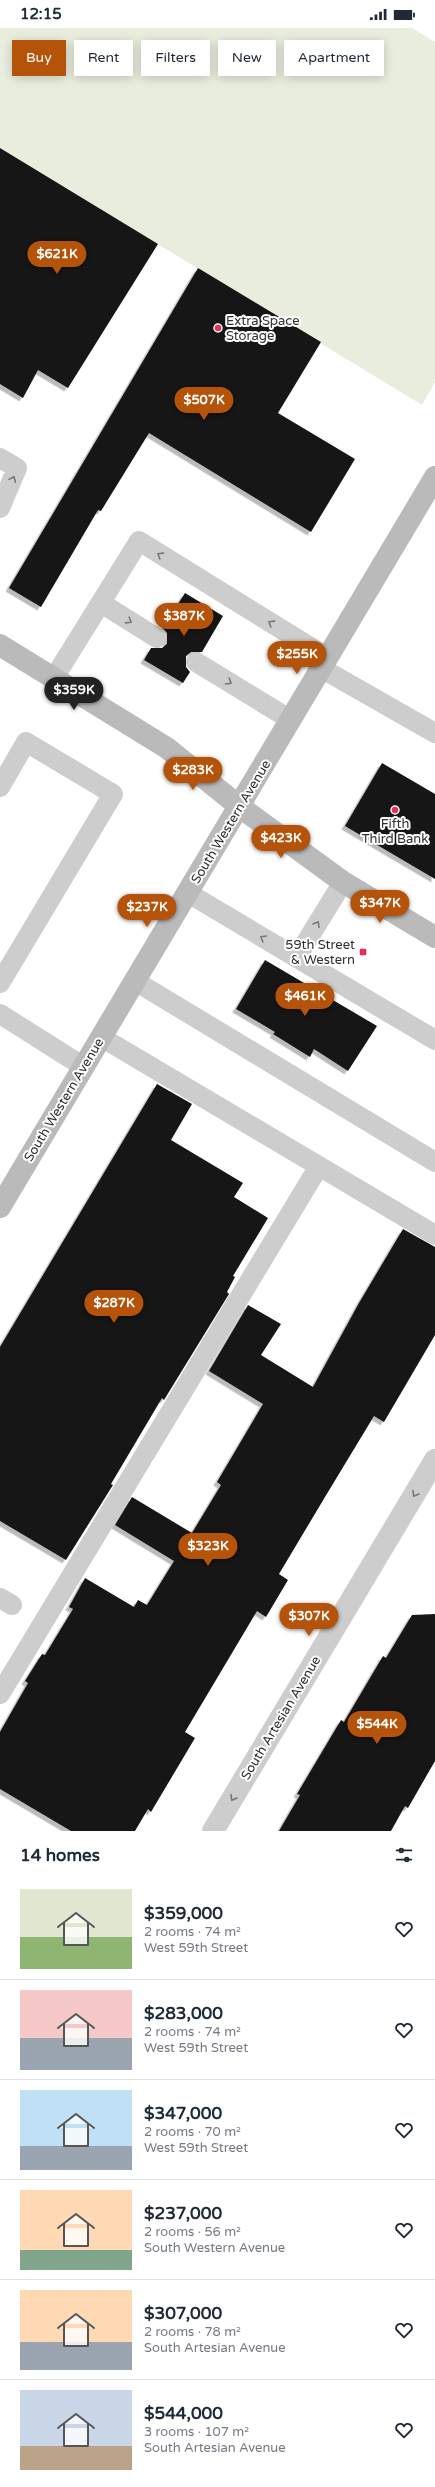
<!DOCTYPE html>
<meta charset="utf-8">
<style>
:root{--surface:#fff;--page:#f2f2f3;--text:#1f2937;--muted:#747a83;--line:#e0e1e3;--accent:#b45309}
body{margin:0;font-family:"Varela Round",sans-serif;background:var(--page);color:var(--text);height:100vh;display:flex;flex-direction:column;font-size:15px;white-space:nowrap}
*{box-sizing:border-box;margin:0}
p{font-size:13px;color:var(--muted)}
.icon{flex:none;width:22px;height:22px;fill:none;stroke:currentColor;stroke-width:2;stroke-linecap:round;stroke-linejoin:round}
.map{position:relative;height:1803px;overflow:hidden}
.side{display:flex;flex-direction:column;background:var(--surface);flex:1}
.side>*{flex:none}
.guide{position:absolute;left:12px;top:12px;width:411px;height:36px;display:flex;gap:8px}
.price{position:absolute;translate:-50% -34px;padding:0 9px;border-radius:14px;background:var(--accent);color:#fff;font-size:13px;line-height:26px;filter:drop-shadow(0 1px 2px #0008)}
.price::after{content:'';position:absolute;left:50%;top:24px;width:12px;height:9px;margin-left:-6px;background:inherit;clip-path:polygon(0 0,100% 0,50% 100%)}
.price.on{background:#222;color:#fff}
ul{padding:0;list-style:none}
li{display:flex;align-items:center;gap:12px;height:100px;padding:0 20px}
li+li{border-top:1px solid var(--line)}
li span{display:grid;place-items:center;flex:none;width:112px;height:80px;border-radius:0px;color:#555}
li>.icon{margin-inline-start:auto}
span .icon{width:48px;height:48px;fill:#fffc;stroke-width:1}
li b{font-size:17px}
h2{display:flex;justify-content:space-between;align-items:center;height:48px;padding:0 20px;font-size:17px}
.tag{padding:0 14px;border-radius:0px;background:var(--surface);box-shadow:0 2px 10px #0003;font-size:14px;line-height:36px}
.tag.on{background:var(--accent);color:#fff}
.status{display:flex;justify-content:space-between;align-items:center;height:28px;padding:0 20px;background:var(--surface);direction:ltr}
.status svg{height:11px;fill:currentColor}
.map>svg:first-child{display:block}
</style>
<div class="status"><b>12:15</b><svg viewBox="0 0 49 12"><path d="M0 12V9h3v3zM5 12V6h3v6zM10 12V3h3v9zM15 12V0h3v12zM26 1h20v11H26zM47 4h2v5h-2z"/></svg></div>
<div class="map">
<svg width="435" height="1803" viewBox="0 0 435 1803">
<defs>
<filter id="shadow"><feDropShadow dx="-3.5" dy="3.5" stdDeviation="0" flood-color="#0004"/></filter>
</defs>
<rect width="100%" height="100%" fill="#fff"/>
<path fill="#e8eddd" d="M0,0H412L435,14V354L422,377L0,120Z"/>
<path fill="#171717" filter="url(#shadow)" d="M0,120L158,216L68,360L38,342L23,370L0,356Z
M198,240L321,314L278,385L355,431L311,504L149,405L101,483L98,482L41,579L9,560Z
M185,565L223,588L202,624H191L186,628V639L190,644L183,655L144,632L151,620H162L167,616V605L163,600Z
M382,735L435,766V851L345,798Z
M265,932L377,998L348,1043L314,1021L310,1029L273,1006L275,1004L236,981Z
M157,1056L192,1076L171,1112L243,1155L234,1169L268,1190L233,1248L235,1249L227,1264L229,1266L164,1372L162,1370L111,1456L113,1457L66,1532L0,1493V1319Z
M403,1201L435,1219V1307L384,1394L374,1388L325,1469L279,1546L288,1552L266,1589L257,1583L185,1704L195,1710L151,1784L148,1781L135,1803H71L0,1761V1704L28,1655L25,1653L42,1626L45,1627L73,1581L69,1579L85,1550L134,1579L138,1572L147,1577L174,1533L115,1497L132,1469L192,1505L221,1457L217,1454L263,1376L209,1343L248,1277L281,1296L261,1327L313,1359L359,1275Z
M435,1586V1733L408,1780L405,1778L391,1803H279L300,1767L297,1766L341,1692L344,1694L383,1628L386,1630L412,1587Z"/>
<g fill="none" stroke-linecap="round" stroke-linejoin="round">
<path stroke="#cdcdcd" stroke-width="20" d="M0,430L17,440L0,480
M101,575L157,610
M196,634L291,692
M321,640L435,705
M54,650L139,513L328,630
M0,759L26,714L113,766L0,955
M188,865L435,1012
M297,929L343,854
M135,953L435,1134
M0,986L84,1039
M101,1009L435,1207
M0,1570L12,1577
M0,1666L319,1138"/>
<path stroke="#cdcdcd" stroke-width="22" d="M213,1803L435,1432"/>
<path stroke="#bababa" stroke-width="22" d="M0,617L167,720L240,779L343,854L435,909
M0,1179L435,449"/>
</g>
<defs><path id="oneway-chevron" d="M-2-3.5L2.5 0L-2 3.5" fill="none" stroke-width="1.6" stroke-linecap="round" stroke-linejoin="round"/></defs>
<g stroke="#777">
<use href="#oneway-chevron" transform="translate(13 451) rotate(-66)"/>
<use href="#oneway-chevron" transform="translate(160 527) rotate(-148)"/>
<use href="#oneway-chevron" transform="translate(129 593) rotate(32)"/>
<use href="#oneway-chevron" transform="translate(271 595) rotate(-148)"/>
<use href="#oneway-chevron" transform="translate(229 654) rotate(31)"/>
<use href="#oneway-chevron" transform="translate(317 896) rotate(-59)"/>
<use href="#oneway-chevron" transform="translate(263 910) rotate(-150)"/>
<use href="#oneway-chevron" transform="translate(415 1466) rotate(121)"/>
<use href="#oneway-chevron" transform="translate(233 1770) rotate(121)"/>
</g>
<g fill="#eb2d54" stroke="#fff" stroke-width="1.5">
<circle cx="218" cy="300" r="4"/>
<circle cx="395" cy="782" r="4"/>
<rect x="359" y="920" width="8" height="8" rx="2"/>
</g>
<g text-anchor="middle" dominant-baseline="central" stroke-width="4" stroke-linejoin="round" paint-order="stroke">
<g font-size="13" fill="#303030" stroke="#fff" text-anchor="start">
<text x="226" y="293">Extra Space<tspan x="226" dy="15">Storage</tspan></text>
<text x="395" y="796" text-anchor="middle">Fifth<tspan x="395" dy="15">Third Bank</tspan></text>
<text x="355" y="917" text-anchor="end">59th Street<tspan x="355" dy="15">&amp; Western</tspan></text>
</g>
<g font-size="13" fill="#303030" stroke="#fff">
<text transform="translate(231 794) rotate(-59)">South Western Avenue</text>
<text transform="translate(64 1072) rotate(-59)">South Western Avenue</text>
<text transform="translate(281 1690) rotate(-59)">South Artesian Avenue</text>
</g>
</g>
</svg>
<b class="price" style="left:57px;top:247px">$621K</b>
<b class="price" style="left:204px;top:393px">$507K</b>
<b class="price" style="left:184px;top:609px">$387K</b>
<b class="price" style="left:297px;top:647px">$255K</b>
<b class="price on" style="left:74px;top:683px">$359K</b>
<b class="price" style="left:193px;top:763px">$283K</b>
<b class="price" style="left:281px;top:831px">$423K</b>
<b class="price" style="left:380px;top:896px">$347K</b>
<b class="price" style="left:147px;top:900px">$237K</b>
<b class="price" style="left:305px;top:989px">$461K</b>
<b class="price" style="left:114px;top:1296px">$287K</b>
<b class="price" style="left:208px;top:1539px">$323K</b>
<b class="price" style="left:309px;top:1609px">$307K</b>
<b class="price" style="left:377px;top:1717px">$544K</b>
<div class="guide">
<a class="tag on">Buy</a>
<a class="tag">Rent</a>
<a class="tag">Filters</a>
<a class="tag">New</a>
<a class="tag">Apartment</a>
</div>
</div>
<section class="side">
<h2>14 homes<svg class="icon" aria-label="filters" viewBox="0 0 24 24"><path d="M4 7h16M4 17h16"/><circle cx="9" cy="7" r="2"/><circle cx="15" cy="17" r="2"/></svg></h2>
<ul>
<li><span style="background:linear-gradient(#dfe7d0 60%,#8fb573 0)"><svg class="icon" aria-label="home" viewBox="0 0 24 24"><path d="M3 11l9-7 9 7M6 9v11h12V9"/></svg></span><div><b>$359,000</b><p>2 rooms · 74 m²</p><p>West 59th Street</p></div><svg class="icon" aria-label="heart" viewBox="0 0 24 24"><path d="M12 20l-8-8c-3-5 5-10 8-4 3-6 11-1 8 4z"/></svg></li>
<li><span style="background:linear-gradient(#f6c9c9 60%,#9aa5b1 0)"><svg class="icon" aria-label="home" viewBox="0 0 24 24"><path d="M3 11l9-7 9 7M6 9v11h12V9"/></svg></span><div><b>$283,000</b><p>2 rooms · 74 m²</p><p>West 59th Street</p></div><svg class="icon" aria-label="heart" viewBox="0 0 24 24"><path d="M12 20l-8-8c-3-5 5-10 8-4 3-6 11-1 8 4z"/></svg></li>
<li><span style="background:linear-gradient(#bfe0f5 70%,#9aa5b1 0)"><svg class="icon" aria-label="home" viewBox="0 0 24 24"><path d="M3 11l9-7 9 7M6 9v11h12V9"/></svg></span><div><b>$347,000</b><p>2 rooms · 70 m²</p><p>West 59th Street</p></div><svg class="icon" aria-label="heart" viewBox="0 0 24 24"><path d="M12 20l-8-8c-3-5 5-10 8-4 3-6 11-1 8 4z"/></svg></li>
<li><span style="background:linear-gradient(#ffd9b3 75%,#7fa58c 0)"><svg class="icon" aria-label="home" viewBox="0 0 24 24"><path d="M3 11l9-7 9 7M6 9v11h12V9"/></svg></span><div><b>$237,000</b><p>2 rooms · 56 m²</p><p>South Western Avenue</p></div><svg class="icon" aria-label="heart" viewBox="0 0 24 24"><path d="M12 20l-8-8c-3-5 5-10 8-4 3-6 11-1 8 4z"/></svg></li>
<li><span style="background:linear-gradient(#ffd9b3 65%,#9aa5b1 0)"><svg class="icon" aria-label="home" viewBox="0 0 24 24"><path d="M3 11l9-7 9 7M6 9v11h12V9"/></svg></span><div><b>$307,000</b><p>2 rooms · 78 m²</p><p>South Artesian Avenue</p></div><svg class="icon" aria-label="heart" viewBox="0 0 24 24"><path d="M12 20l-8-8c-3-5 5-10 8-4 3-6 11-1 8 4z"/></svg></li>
<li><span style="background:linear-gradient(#c9d6e8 70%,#b9a48a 0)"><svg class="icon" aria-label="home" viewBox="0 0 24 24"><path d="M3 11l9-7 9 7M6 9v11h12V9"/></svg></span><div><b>$544,000</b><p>3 rooms · 107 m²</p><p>South Artesian Avenue</p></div><svg class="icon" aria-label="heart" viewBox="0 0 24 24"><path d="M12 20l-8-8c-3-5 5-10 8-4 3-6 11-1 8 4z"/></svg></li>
</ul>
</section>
